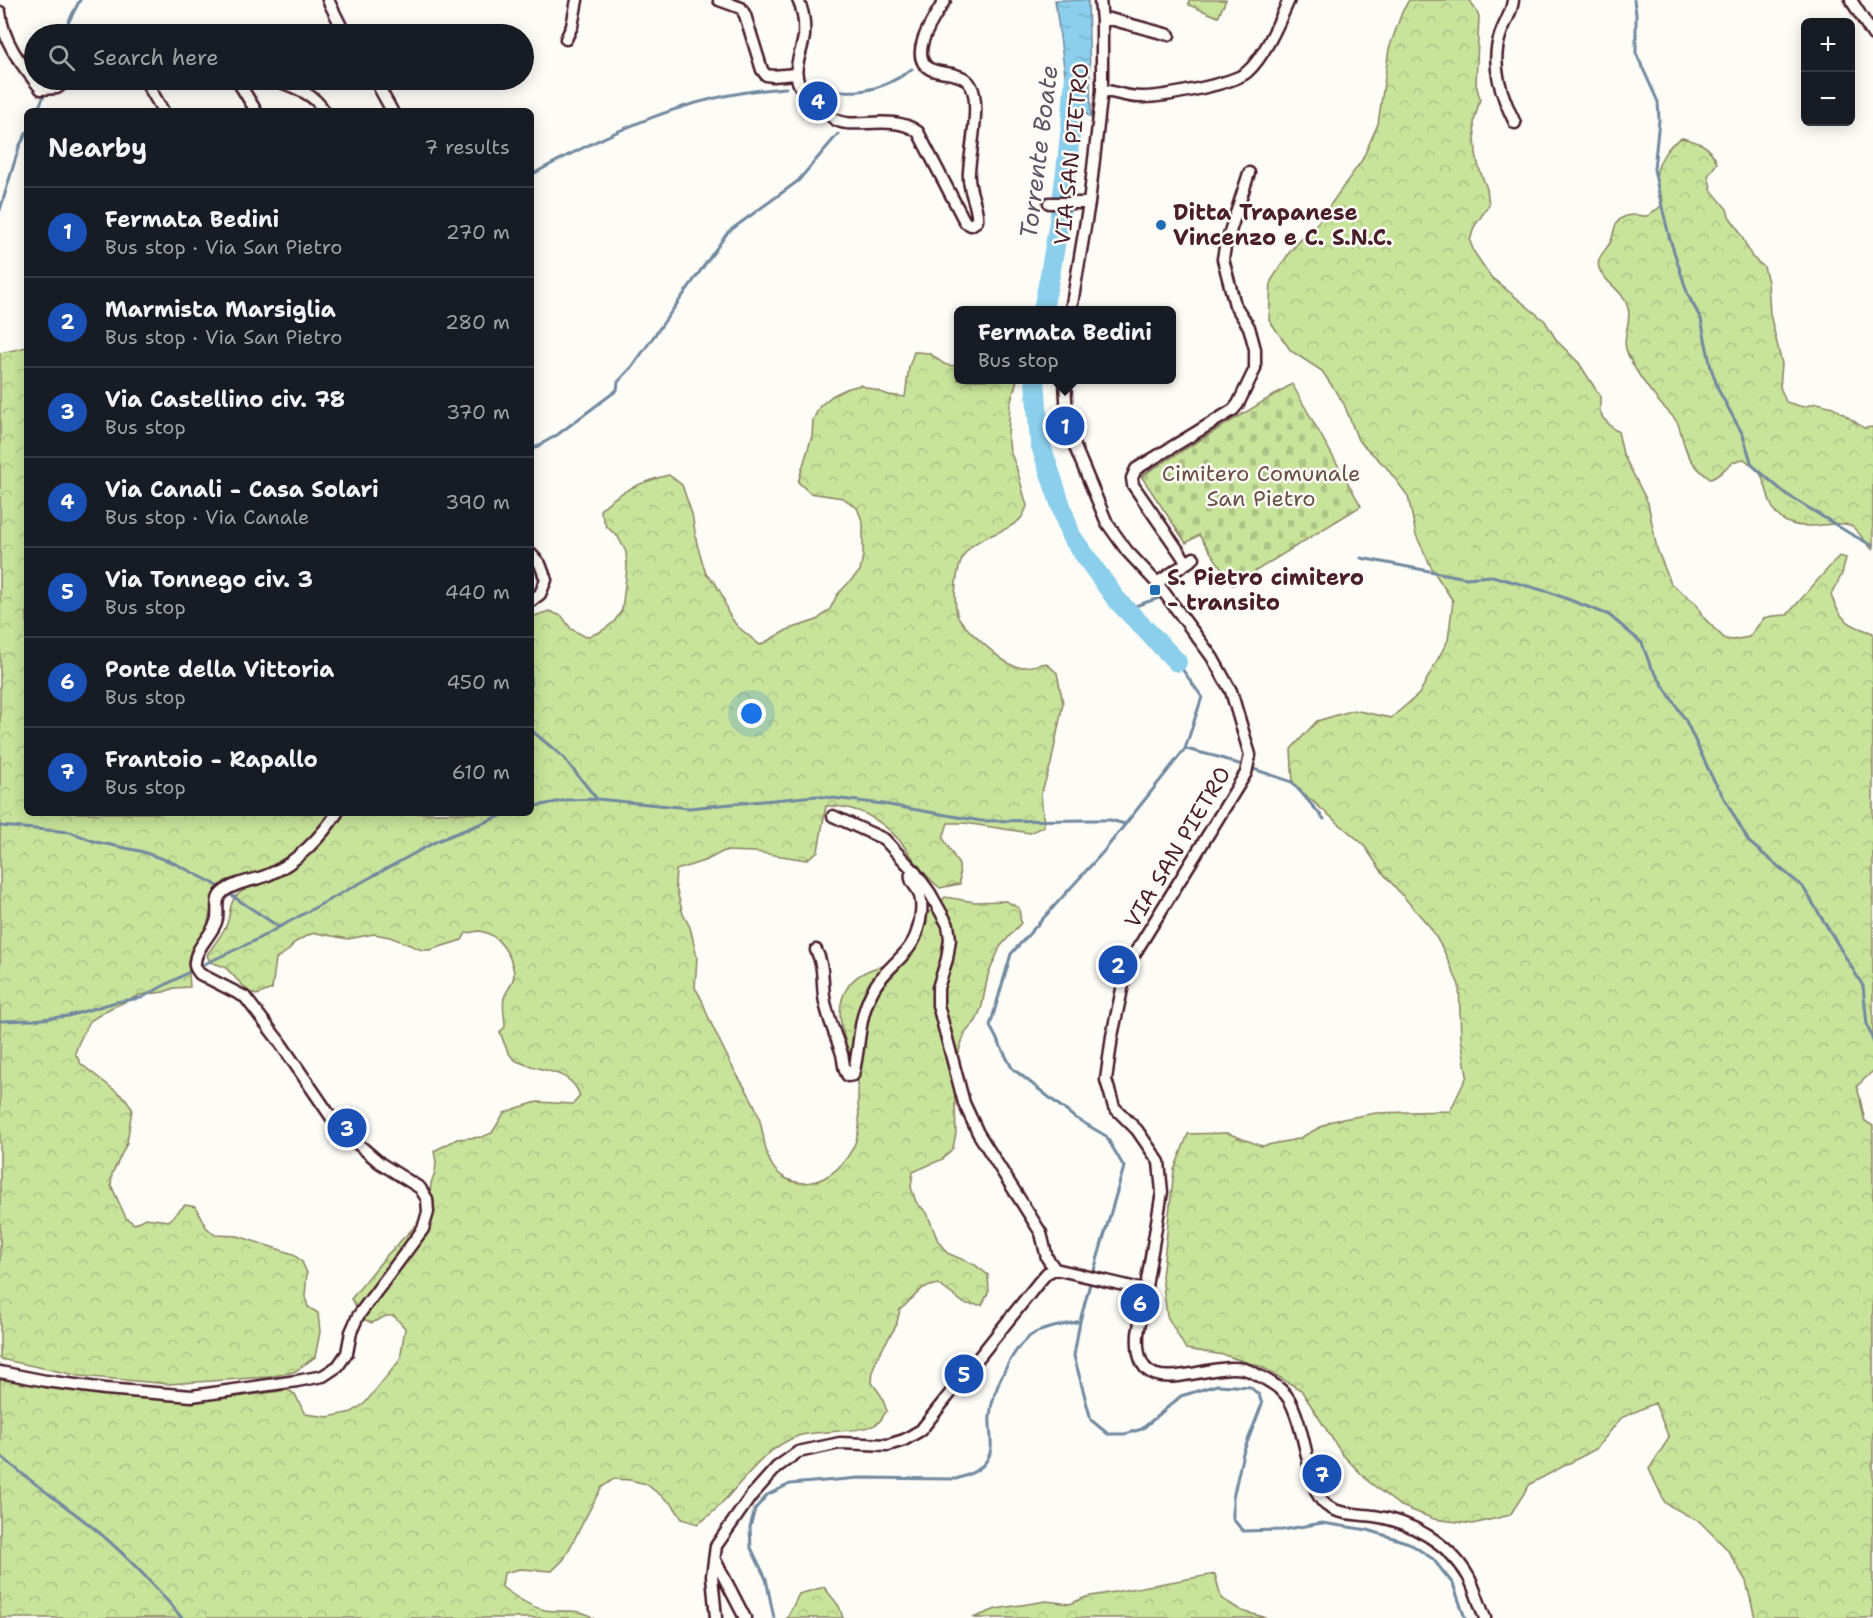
<!DOCTYPE html>
<html lang="en">
<head>
<meta charset="utf-8">
<style>
  body { margin:0; font-family:"Shantell Sans",sans-serif; background:#242831; color:#f1f3f6 }
  .controls { position:absolute; right:18px; top:18px; display:grid; overflow:hidden; border-radius:9px; box-shadow:0 3px 15px #0003 }
  .controls button { width:54px; height:54px; display:grid; place-items:center; padding:0; border:0; border-bottom:2px solid #363941; background:#171b24; color:#f1f3f6; font:30px sans-serif }
  .you { position:absolute; left:752px; top:714px; width:21px; height:21px; margin:-15px; border:4px solid #fff; border-radius:50%; background:#1a73e8; box-shadow:0 0 0 9px #1a73e833 }
  .badge { display:grid; place-items:center; width:39px; height:39px; border-radius:50%; background:#1f6fb2; color:#fff; font-size:20px; font-weight:700 }
  .pin { position:absolute; translate:-50% -50%; border:3px solid #fff; box-shadow:0 2px 6px #0006 }
  .popup { position:absolute; left:954px; top:306px; width:222px; height:78px; box-sizing:border-box; display:grid; place-content:center; border-radius:9px; background:#171b24; filter:drop-shadow(0 2px 4px #0005); font-size:20px; white-space:nowrap; color:#9ea1a6 }
  .popup b { font-size:22px; color:#f1f3f6 }
  .popup::after { content:''; position:absolute; left:50%; top:100%; margin-left:-12px; border:12px solid transparent; border-top-color:#171b24 }
  .list { margin:0; padding:0; list-style:none }
  h2 { display:flex; justify-content:space-between; align-items:center; height:78px; margin:0; padding:0 24px; font-size:26px }
  h2 small { font-size:20px; font-weight:400; color:#9ea1a6 }
  .list li { display:grid; grid-template-columns:39px 1fr auto; gap:18px; align-items:center; box-sizing:border-box; height:90px; padding:0 24px; border-top:2px solid #363941 }
  .list b { display:block; font-size:22px; white-space:nowrap }
  .list p { margin:0; font-size:20px; white-space:nowrap; color:#9ea1a6 }
  .list em { font-size:20px; font-style:normal; color:#9ea1a6 }
  .icon { flex:none; width:33px; height:33px; fill:none; stroke:currentColor; stroke-width:2; stroke-linecap:round; stroke-linejoin:round }
  .map { position:relative; flex:none; width:1873px; height:1618px; overflow:hidden }
  .search { position:absolute; background:#171b24; box-shadow:0 3px 15px #0003; left:24px; top:24px; width:510px; height:66px; display:flex; align-items:center; gap:15px; box-sizing:border-box; padding:0 21px; border-radius:33px; color:#9ea1a6; font-size:22px }
  .panel { position:absolute; background:#171b24; box-shadow:0 3px 15px #0003; left:24px; top:108px; width:510px; height:708px; border-radius:9px }
  .map>svg:first-child { display:block }
  .grass { fill:url(#grass-tufts); stroke:#898162; stroke-width:1.5 }
  .forest { fill:url(#forest-crowns); stroke:#898162; stroke-width:1.5 }
  .cemetery { fill:url(#cemetery-stones); stroke:#898162; stroke-width:1.5 }
  .water { fill:url(#water-ripples); stroke:#71899f; stroke-width:1.5 }
  .lines { fill:none; stroke-linecap:round; stroke-linejoin:round }
  .stream { stroke:#71899f; stroke-width:3 }
  .river { stroke:#8bcfec; stroke-width:20 }
  .minor-casing { stroke:#4a1f2b; stroke-width:15 }
  .minor { stroke:#fdfcf7; stroke-width:10 }
  .poi-dot { fill:#1f6fb2; stroke:#fdfcf7; stroke-width:2 }
  .labels { text-anchor:middle; stroke-width:5; stroke-linejoin:round; paint-order:stroke }
  .street-label { font-size:22px; fill:#4a1f2b; stroke:#fdfcf7 }
  .poi-label { font-size:22px; font-weight:bold; fill:#4a1f2b; stroke:#fdfcf7; text-anchor:start }
  .park-label { font-size:22px; fill:#6a5047; stroke:#fdfcf7 }
  .water-label { font-size:24px; font-style:italic; fill:#5e5465; stroke:#fdfcf7 }
</style>
</head>
<body>
<div class="map">
<svg width="1873" height="1618" viewBox="0 0 1873 1618">
  <defs>
    <pattern id="grass-tufts" width="24" height="20" patternUnits="userSpaceOnUse" patternTransform="scale(1.5)"><rect width="24" height="20" fill="#c8e39a"/><path d="M3 7l-1-3M5 7V3M7 7l1-3M15 17l-1-3M17 17v-4M19 17l1-3" fill="none" stroke="#adc285"/></pattern>
    <pattern id="forest-crowns" width="20" height="18" patternUnits="userSpaceOnUse" patternTransform="scale(1.5)"><rect width="20" height="18" fill="#c8e39a"/><path d="M2 6a3 3 0 1 1 6 0M12 15a3 3 0 1 1 6 0" fill="none" stroke="#adc285"/></pattern>
    <pattern id="cemetery-stones" width="16" height="16" patternUnits="userSpaceOnUse" patternTransform="scale(1.5)"><rect width="16" height="16" fill="#c8e39a"/><path d="M2 7V4a2 2 0 0 1 4 0v3zM10 15v-3a2 2 0 0 1 4 0v3z" fill="#adc285"/></pattern>
    <pattern id="water-ripples" width="26" height="14" patternUnits="userSpaceOnUse" patternTransform="scale(1.5)"><rect width="26" height="14" fill="#8bcfec"/><path d="M2 4q2-2 4 0t4 0M15 11q2-2 4 0t4 0" fill="none" stroke="#79b1cb"/></pattern>
  </defs>
  <rect width="100%" height="100%" fill="#fdfcf7"/>
  <filter id="ink" filterUnits="userSpaceOnUse"><feTurbulence type="fractalNoise" baseFrequency=".0167" numOctaves="2"/><feDisplacementMap in="SourceGraphic" scale="12" xChannelSelector="R" yChannelSelector="G"/><feConvolveMatrix kernelMatrix="1 2 1 2 8 2 1 2 1" color-interpolation-filters="sRGB"/></filter>
  <g filter="url(#ink)">
    <path class="grass" d="M 1189,0 L 1226,0 L 1218,17 L 1189,5 Z"/>
    <path class="forest" d="M 1409,0 L 1470,0 L 1479,16 L 1476,84 L 1480,99 L 1474,122 L 1476,153 L 1479,168 L 1487,189 L 1489,205 L 1474,227 L 1470,241 L 1474,252 L 1491,277 L 1545,321 L 1557,341 L 1579,363 L 1600,396 L 1600,411 L 1603,418 L 1615,430 L 1618,431 L 1623,454 L 1648,503 L 1657,549 L 1671,584 L 1696,603 L 1703,617 L 1725,639 L 1733,640 L 1749,637 L 1764,618 L 1772,616 L 1787,615 L 1839,556 L 1846,558 L 1842,574 L 1831,595 C 1840,620 1848,625 1873,633 L 1873,1071 L 1857,1086 L 1865,1121 L 1873,1126 L 1873,1618 L 1755,1618 L 1746,1581 L 1727,1549 L 1700,1522 L 1665,1503 L 1649,1469 L 1669,1438 L 1655,1403 L 1621,1418 L 1596,1449 L 1530,1484 L 1510,1515 L 1473,1524 L 1434,1519 L 1399,1505 L 1369,1482 L 1342,1454 L 1301,1390 L 1262,1367 L 1224,1355 L 1186,1349 L 1167,1316 L 1162,1277 L 1174,1170 L 1188,1134 L 1227,1133 L 1262,1146 L 1298,1139 L 1332,1121 L 1376,1113 L 1450,1111 L 1467,1076 L 1461,1038 L 1459,985 L 1443,949 L 1430,927 L 1382,872 L 1363,844 L 1293,785 L 1291,749 L 1317,721 L 1354,710 L 1391,718 L 1419,694 L 1448,640 L 1453,601 L 1432,569 L 1416,535 L 1408,496 L 1386,467 L 1358,440 L 1344,404 L 1322,371 L 1291,351 L 1269,320 L 1271,281 L 1291,250 L 1319,221 L 1362,160 L 1378,124 L 1389,49 L 1402,12 Z
      M 1682,138 C 1699,142 1710,145 1717,163 L 1708,176 L 1712,191 L 1727,209 L 1729,216 L 1738,229 L 1752,257 L 1764,267 L 1768,282 L 1770,314 L 1782,364 L 1780,387 L 1786,402 L 1803,407 L 1817,403 L 1833,407 L 1864,428 L 1873,427 L 1873,550 C 1865,543 1860,532 1851,526 C 1837,518 1806,534 1783,520 C 1768,510 1769,490 1761,475 C 1757,468 1750,464 1744,459 C 1725,461 1725,475 1710,479 C 1698,470 1689,460 1685,447 C 1682,439 1681,431 1678,424 C 1674,416 1666,410 1660,403 C 1649,390 1631,366 1626,349 C 1622,335 1632,322 1628,308 C 1623,289 1603,282 1599,268 C 1596,258 1605,251 1610,243 C 1615,234 1612,222 1624,217 C 1631,213 1640,216 1647,216 L 1660,207 L 1663,200 C 1661,194 1657,188 1656,182 C 1655,166 1667,144 1682,138 Z
      M 27,347 L 27,813 L 332,813 L 327,823 L 305,844 L 281,862 L 265,870 L 225,881 L 215,890 L 207,927 L 188,961 L 190,987 L 174,988 L 164,992 L 140,995 L 109,1009 L 90,1021 L 79,1042 L 75,1053 L 81,1064 L 126,1099 L 132,1109 L 127,1143 L 112,1174 L 111,1185 L 126,1218 L 135,1224 L 145,1218 L 169,1221 L 185,1205 L 196,1207 L 206,1227 L 215,1235 L 238,1236 L 293,1254 L 302,1262 L 307,1273 L 305,1296 L 308,1307 L 318,1313 L 320,1332 L 315,1357 L 294,1372 L 268,1377 L 169,1384 L 80,1376 L 0,1359 L 0,353 Z
      M 914,352 C 918,352 926,352 930,354 C 941,360 943,368 958,365 L 958,380 L 1017,380 L 1010,405 L 1008,435 L 1010,451 L 1016,466 L 1027,506 C 1025,511 1023,518 1018,521 C 1003,535 976,535 964,555 C 956,570 953,597 957,614 C 960,625 1002,662 1014,666 C 1024,669 1037,665 1046,663 L 1057,673 L 1063,703 L 1051,764 L 1041,794 L 1044,826 L 1030,833 L 965,823 L 948,823 L 943,838 L 959,865 L 960,884 L 940,888 C 923,875 913,857 900,841 C 880,818 856,805 826,806 L 818,851 L 806,860 L 756,852 L 724,851 L 707,860 L 676,870 L 675,884 L 683,914 L 690,927 L 697,957 L 695,988 C 703,999 703,1004 708,1016 C 714,1030 721,1044 728,1058 C 736,1077 752,1094 758,1114 C 766,1136 762,1165 785,1178 C 797,1185 812,1184 824,1178 C 842,1169 857,1148 859,1127 C 860,1119 858,1109 858,1100 C 858,1092 859,1084 857,1077 C 850,1048 828,1014 849,985 C 861,968 887,965 906,960 C 913,947 916,931 924,918 C 928,911 939,905 945,897 L 975,902 L 1006,901 L 1019,908 L 1021,923 L 1000,947 L 988,975 L 982,1006 L 976,1021 L 966,1032 L 960,1047 L 954,1077 L 956,1133 L 953,1148 L 943,1159 L 913,1172 L 911,1187 L 916,1202 L 927,1213 L 938,1241 L 947,1253 L 975,1265 L 988,1275 L 989,1291 L 982,1305 L 965,1304 L 938,1284 L 923,1288 L 900,1310 L 896,1326 L 879,1354 L 873,1369 L 872,1383 L 881,1395 L 887,1411 C 884,1414 882,1419 879,1422 C 867,1434 817,1429 798,1436 C 754,1452 735,1499 698,1524 L 682,1519 L 673,1505 L 646,1484 L 630,1480 L 614,1479 L 601,1488 L 564,1559 L 552,1571 L 520,1569 L 504,1573 L 502,1587 C 514,1596 530,1607 545,1610 C 562,1613 579,1607 593,1618 L 0,1618 L 0,1378 C 67,1392 146,1402 215,1399 C 239,1398 263,1393 288,1390 L 295,1394 L 305,1414 L 328,1417 L 352,1412 L 365,1403 L 400,1360 L 405,1328 L 394,1316 L 386,1316 L 372,1323 L 365,1320 L 351,1299 L 387,1255 L 418,1223 L 430,1195 L 431,1183 L 435,1173 L 436,1162 L 434,1151 L 457,1139 L 482,1137 L 492,1133 L 504,1113 L 514,1109 L 537,1102 L 573,1104 L 580,1096 C 571,1068 539,1072 517,1061 C 507,1056 504,1042 500,1032 L 505,1027 C 505,1018 502,1007 504,998 C 507,989 515,982 514,972 C 511,955 499,934 480,931 C 476,931 470,933 466,933 L 462,940 L 430,950 L 422,950 L 390,937 L 374,934 L 348,939 L 316,933 L 308,935 L 294,943 L 289,950 L 276,959 L 272,989 L 257,995 L 249,992 L 225,967 L 210,962 L 207,955 C 213,946 220,937 225,928 C 231,918 228,906 235,897 C 246,885 264,885 278,878 C 302,866 329,835 345,813 L 531,813 L 531,617 L 549,611 L 562,616 L 571,629 L 586,637 L 600,632 L 614,622 L 622,610 L 627,568 L 626,552 L 618,537 L 606,526 L 600,510 C 619,491 643,481 669,475 L 682,485 L 692,514 L 697,544 L 706,574 L 716,584 L 723,597 L 728,613 L 737,626 L 760,645 L 787,630 L 817,620 L 830,609 L 837,595 L 860,571 L 863,555 L 863,523 L 857,508 L 843,498 L 810,493 L 798,482 L 812,436 L 813,420 L 820,406 L 832,396 L 846,389 L 860,385 L 889,395 L 905,397 L 909,367 Z
      M 1215,1574 L 1221,1598 L 1242,1611 L 1267,1618 L 973,1618 L 996,1609 L 1046,1601 L 1070,1604 L 1086,1597 Z
      M 824,1587 L 839,1606 L 843,1618 L 787,1618 L 799,1594 Z"/>
    <path class="cemetery" d="M 1292,384 L 1361,506 L 1233,585 L 1199,535 L 1186,543 L 1141,476 Z"/>
    <path class="water" d="M 1055,0 L 1088,0 L 1091,118 L 1068,97 Z"/>
    <g class="lines">
      <path class="stream" d="M 1634,0 L 1636,14 L 1636,53 L 1658,102 L 1659,120 L 1654,169 L 1659,194 L 1669,236 L 1688,295 L 1701,319 L 1711,368 L 1719,391 L 1743,435 L 1752,465 L 1786,494 L 1849,533 L 1873,546
        M 62,34 L 80,0
        M 809,88 C 852,93 875,96 912,69
        M 37,111 L 46,91
        M 531,175 C 611,131 693,93 786,88
        M 0,210 L 19,147 L 27,132
        M 531,450 L 557,435 L 617,390 L 618,382 L 632,367 L 728,232 L 798,181 L 838,134
        M 1361,558 L 1466,578 L 1492,576 L 1549,592 L 1609,615 L 1642,643 L 1650,665 L 1686,721 L 1712,777 L 1749,842 L 1803,887 L 1863,986 L 1867,1024 L 1873,1041
        M 1126,609 L 1159,598
        M 531,730 L 563,757 L 597,799
        M 1186,749 L 1218,757 L 1292,782 L 1324,819
        M 531,807 L 567,800 L 597,799 L 689,808 L 816,796 L 883,804 L 981,821 L 1094,820 L 1110,820 L 1125,824
        M 0,826 L 70,832 L 96,842 L 140,851 L 174,863 L 213,883 L 279,927
        M 198,967 L 252,942 L 437,841 L 508,813
        M 0,1021 L 34,1020 L 68,1016 L 116,1002 L 141,998 L 193,970
        M 1093,1274 L 1124,1167 L 1106,1136 L 1074,1117 L 1012,1068 L 990,1026 L 1011,954 L 1104,851 L 1185,749 L 1202,697 L 1177,662
        M 1091,1280 L 1080,1321 L 1074,1356 L 1091,1420 L 1108,1434 L 1125,1434 L 1142,1429 L 1181,1396 L 1217,1385 L 1250,1387 L 1259,1395 L 1262,1404 L 1243,1453 L 1233,1498 L 1233,1519 L 1243,1531 L 1282,1530 L 1322,1523 L 1368,1530 L 1409,1543 L 1433,1559 L 1453,1584 L 1465,1618
        M 0,1455 C 32,1484 69,1507 102,1535 C 131,1560 157,1588 182,1618
        M 774,1618 L 766,1579 L 751,1548 L 750,1527 L 755,1509 L 767,1495 L 790,1484 L 859,1478 L 956,1479 C 972,1474 989,1467 991,1448 C 992,1437 989,1426 990,1416 C 992,1392 1013,1344 1035,1333 C 1048,1327 1066,1325 1080,1321"/>
      <path class="river" d="M 1043,310 C 1059,233 1070,155 1075,76
        M 1035,380 L 1040,443 L 1071,536 L 1116,599 L 1177,662"/>
      <g class="minor-casing">
        <path id="minor" d="M 328,0 L 345,34
          M 719,0 L 741,8 L 745,15 L 762,70 L 766,75 L 773,76 L 795,74
          M 798,0 C 804,12 805,23 804,36 C 802,53 791,70 800,86 C 807,97 823,109 833,118 C 849,132 892,112 918,132 L 965,222 L 971,225 L 977,221 C 979,205 967,192 969,172 C 970,152 981,102 971,86 C 967,78 960,76 952,74 C 946,73 936,72 930,69 C 906,55 936,15 945,0
          M 1513,0 C 1512,13 1504,23 1500,36 C 1490,65 1502,97 1515,123
          M 1851,0 L 1873,35
          M 0,12 C 3,43 22,65 41,89 L 57,88 L 68,80
          M 1102,21 L 1110,19 L 1169,35
          M 566,39 L 572,26 L 577,0
          M 145,80 L 163,111
          M 237,80 L 256,111
          M 274,80 C 292,86 315,94 324,111
          M 375,80 L 392,111
          M 1102,90 C 1115,92 1130,98 1143,97 C 1162,97 1234,84 1247,72 C 1265,56 1279,22 1289,0
          M 1049,203 L 1089,203
          M 1071,310 L 1089,203 L 1102,90 L 1102,21 L 1100,0
          M 1065,380 L 1067,419 L 1070,435 L 1107,523 L 1127,551 L 1157,583 L 1212,657 L 1231,691 L 1250,755 L 1246,773 L 1127,966 L 1112,1036 L 1106,1080 L 1114,1107 L 1137,1130 L 1159,1162 L 1162,1192 L 1138,1334 C 1133,1414 1215,1353 1252,1372 C 1263,1378 1278,1385 1286,1395 C 1298,1409 1306,1453 1311,1473 C 1313,1483 1317,1498 1326,1505 C 1338,1515 1360,1514 1374,1516 C 1410,1521 1449,1543 1468,1576 C 1475,1588 1479,1604 1485,1618
          M 531,554 L 540,564 L 546,580 L 540,594 L 531,601
          M 1187,563 L 1133,485 L 1132,478 L 1136,469 L 1233,410 L 1238,404 L 1255,369 L 1255,349 L 1249,327 L 1235,305 L 1223,259 L 1225,247 L 1249,173
          M 1157,583 L 1194,558
          M 833,816 L 884,839 L 914,871 L 930,893 L 948,925 L 950,939 L 947,959 L 938,988 L 938,1005 L 964,1103 L 978,1133 L 1041,1233 L 1047,1258 L 1055,1269
          M 816,950 C 824,965 822,979 824,996 C 826,1015 836,1035 842,1054 C 844,1062 843,1070 848,1076 L 853,1075 C 861,1044 857,1020 873,990 C 884,968 910,956 917,932 C 921,920 924,902 918,891 C 916,886 912,884 911,879 C 910,874 911,874 914,871
          M 0,1372 L 46,1381 L 105,1389 L 192,1396 L 297,1381 L 323,1376 L 338,1366 L 347,1353 L 351,1332 L 358,1316 L 423,1229 L 428,1212 L 427,1199 L 420,1188 L 380,1163 L 338,1127 L 279,1041 L 245,997 L 200,974 C 197,970 194,967 195,962 C 196,947 211,936 216,922 C 220,911 213,900 223,892 C 236,881 256,881 270,874 C 297,862 321,837 337,813
          M 715,1560 L 745,1618
          M 716,1618 L 712,1576 L 716,1546 L 751,1496 L 777,1467 L 798,1452 L 840,1443 L 888,1445 L 904,1440 L 921,1430 L 1039,1282 L 1047,1273 L 1055,1269 L 1145,1290"/>
      </g>
      <use href="#minor" class="minor"/>
    </g>
  </g>
  <g class="poi-dot">
    <circle cx="1161" cy="225" r="6"/>
    <rect x="1149" y="584" width="12" height="12" rx="3"/>
  </g>
  <g class="labels">
    <g class="street-label">
      <text transform="translate(1071 154) rotate(-84)" y="8">VIA SAN PIETRO</text>
      <text transform="translate(1177 847) rotate(-59)" y="8">VIA SAN PIETRO</text>
    </g>
    <g class="poi-label">
      <text x="1173" y="220">Ditta Trapanese<tspan x="1173" dy="25">Vincenzo e C. S.N.C.</tspan></text>
      <text x="1167" y="585">S. Pietro cimitero<tspan x="1167" dy="25">- transito</tspan></text>
    </g>
    <g class="park-label">
      <text x="1261" y="481">Cimitero Comunale<tspan x="1261" dy="25">San Pietro</tspan></text>
    </g>
    <g class="water-label">
      <text transform="translate(1039 152) rotate(-83)" y="8">Torrente Boate</text>
    </g>
  </g>
</svg>
<div class="controls">
<button>+</button>
<button>−</button>
</div>
<div class="you"></div>
<div class="pin badge" style="left:1065px;top:426px;background:#1a4fb4">1</div>
<div class="popup"><b>Fermata Bedini</b>Bus stop</div>
<div class="pin badge" style="left:1118px;top:965px;background:#1a4fb4">2</div>
<div class="pin badge" style="left:347px;top:1128px;background:#1a4fb4">3</div>
<div class="pin badge" style="left:818px;top:101px;background:#1a4fb4">4</div>
<div class="pin badge" style="left:964px;top:1374px;background:#1a4fb4">5</div>
<div class="pin badge" style="left:1140px;top:1303px;background:#1a4fb4">6</div>
<div class="pin badge" style="left:1322px;top:1474px;background:#1a4fb4">7</div>
<div class="search"><svg class="icon" aria-label="search" viewBox="0 0 24 24"><circle cx="10" cy="10" r="6"/><path d="M15 15l6 6"/></svg>Search here</div>
<section class="panel">
<h2>Nearby<small>7 results</small></h2>
<ul class="list">
<li><span class="badge" style="background:#1a4fb4">1</span><div><b>Fermata Bedini</b><p>Bus stop · Via San Pietro</p></div><em>270 m</em></li>
<li><span class="badge" style="background:#1a4fb4">2</span><div><b>Marmista Marsiglia</b><p>Bus stop · Via San Pietro</p></div><em>280 m</em></li>
<li><span class="badge" style="background:#1a4fb4">3</span><div><b>Via Castellino civ. 78</b><p>Bus stop</p></div><em>370 m</em></li>
<li><span class="badge" style="background:#1a4fb4">4</span><div><b>Via Canali - Casa Solari</b><p>Bus stop · Via Canale</p></div><em>390 m</em></li>
<li><span class="badge" style="background:#1a4fb4">5</span><div><b>Via Tonnego civ. 3</b><p>Bus stop</p></div><em>440 m</em></li>
<li><span class="badge" style="background:#1a4fb4">6</span><div><b>Ponte della Vittoria</b><p>Bus stop</p></div><em>450 m</em></li>
<li><span class="badge" style="background:#1a4fb4">7</span><div><b>Frantoio - Rapallo</b><p>Bus stop</p></div><em>610 m</em></li>
</ul>
</section>
</div>
</body>
</html>
